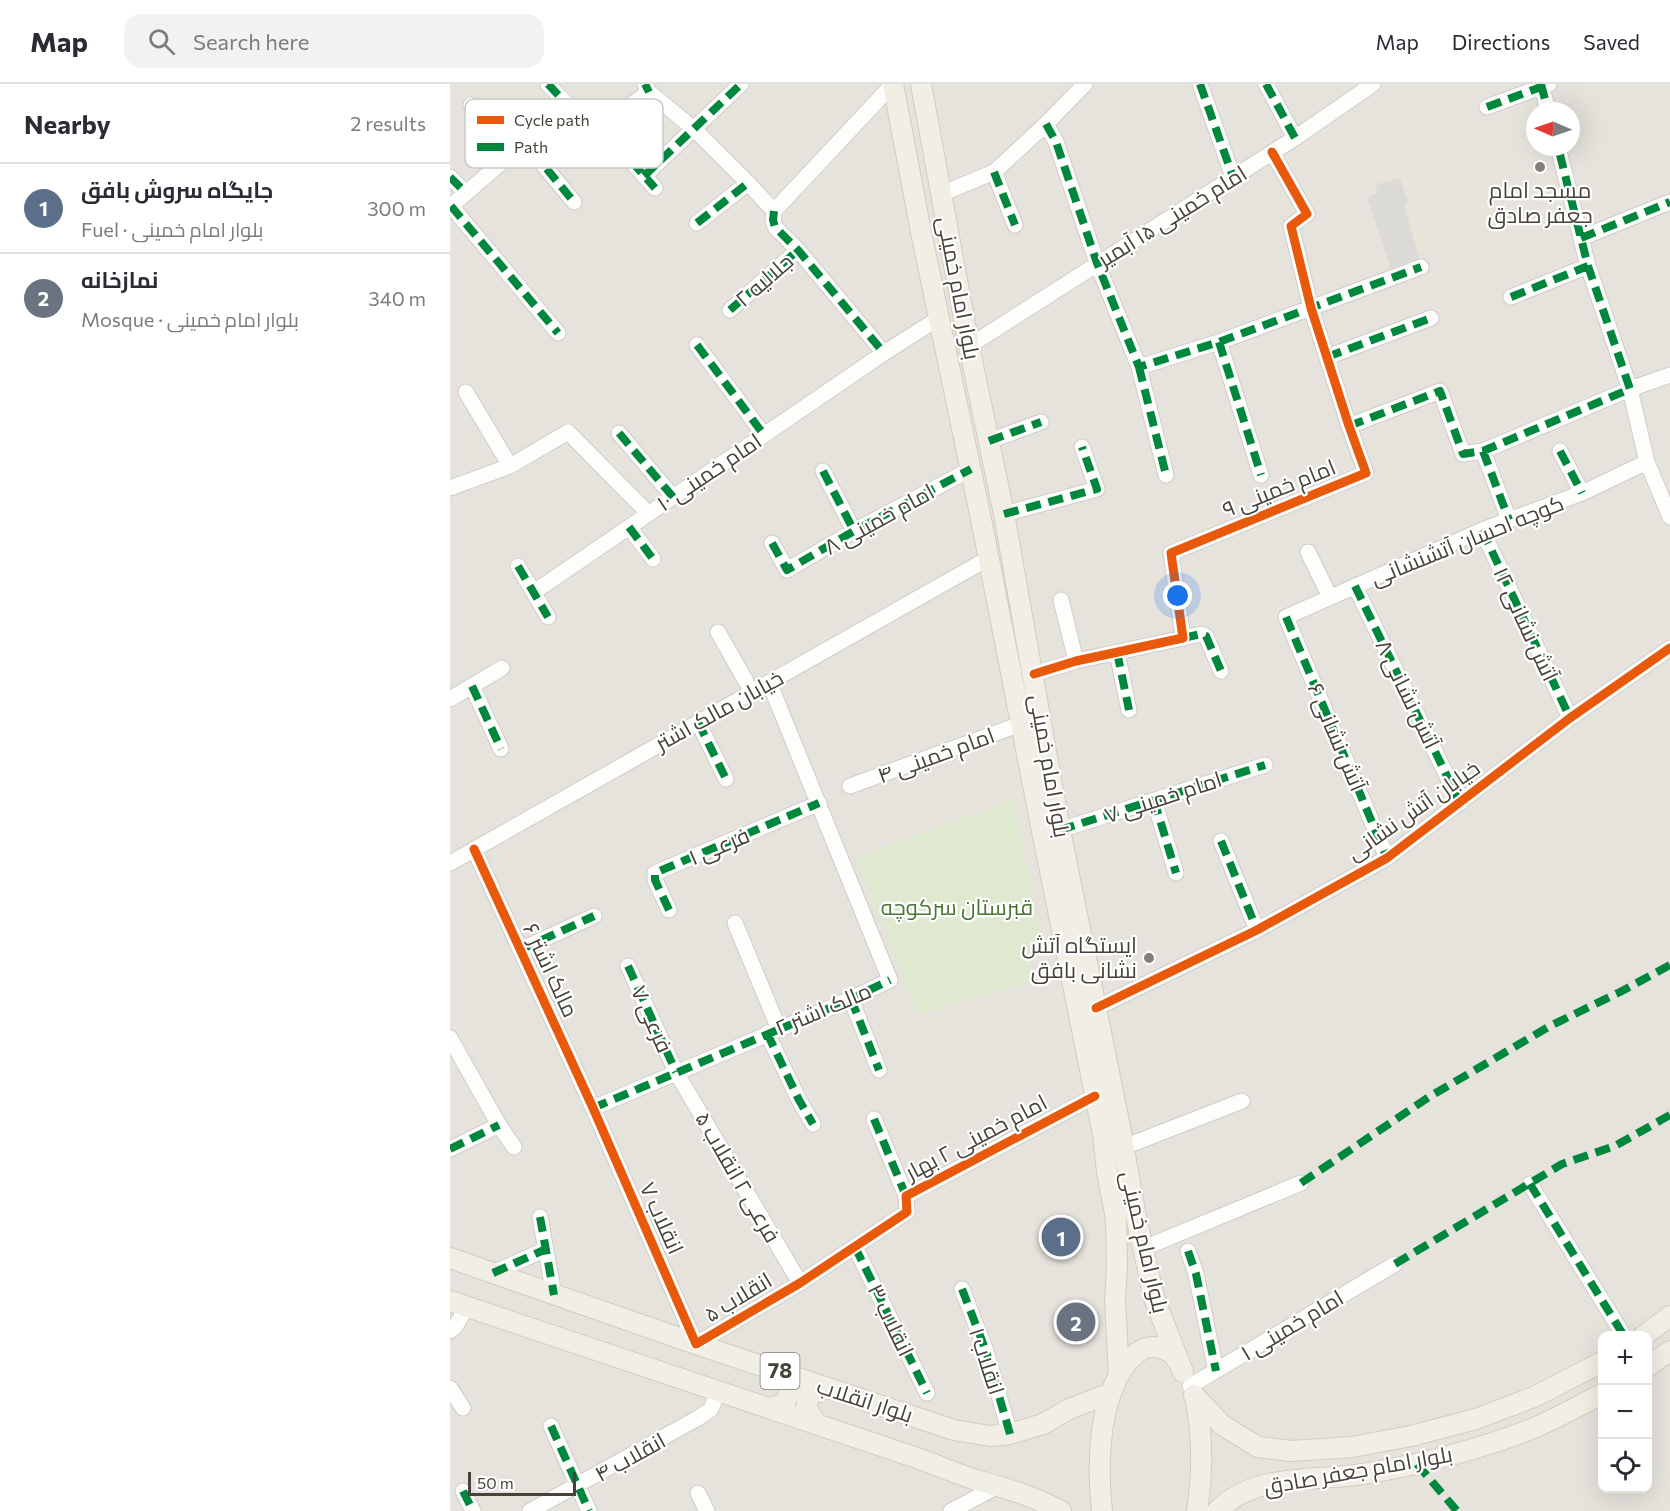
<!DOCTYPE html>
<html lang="en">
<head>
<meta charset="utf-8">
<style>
  body { margin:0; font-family:Commissioner,Cairo,sans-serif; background:#f2f2f3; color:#2b2b33 }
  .controls { position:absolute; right:18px; bottom:18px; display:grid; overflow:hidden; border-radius:12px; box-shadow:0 6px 24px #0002 }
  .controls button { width:54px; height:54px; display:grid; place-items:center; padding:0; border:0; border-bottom:2px solid #e1e1e2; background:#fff; color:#2b2b33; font:30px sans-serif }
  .compass { position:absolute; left:1076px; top:18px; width:54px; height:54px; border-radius:50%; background:#fff; box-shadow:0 6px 24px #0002; rotate:272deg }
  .scale { position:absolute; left:18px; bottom:15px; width:108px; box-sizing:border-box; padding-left:6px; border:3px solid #48433a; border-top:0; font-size:16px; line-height:21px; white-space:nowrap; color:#48433a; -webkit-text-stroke:4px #fff; paint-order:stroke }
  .you { position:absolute; left:728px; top:512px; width:21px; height:21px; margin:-15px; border:4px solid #fff; border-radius:50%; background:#1a73e8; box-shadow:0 0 0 9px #1a73e833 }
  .badge { display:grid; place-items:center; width:39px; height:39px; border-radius:50%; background:#0f766e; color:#fff; font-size:20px; font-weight:700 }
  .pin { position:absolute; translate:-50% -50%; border:3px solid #fff; box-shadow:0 2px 6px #0006 }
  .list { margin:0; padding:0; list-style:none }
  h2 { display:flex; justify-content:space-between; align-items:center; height:78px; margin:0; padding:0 24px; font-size:26px }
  h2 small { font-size:20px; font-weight:400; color:#7c7c81 }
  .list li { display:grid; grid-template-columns:39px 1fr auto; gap:18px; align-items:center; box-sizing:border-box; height:90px; padding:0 24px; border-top:2px solid #e1e1e2 }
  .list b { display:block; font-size:22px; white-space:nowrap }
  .list p { margin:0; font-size:20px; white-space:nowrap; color:#7c7c81 }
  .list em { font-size:20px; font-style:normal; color:#7c7c81 }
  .icon { flex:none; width:33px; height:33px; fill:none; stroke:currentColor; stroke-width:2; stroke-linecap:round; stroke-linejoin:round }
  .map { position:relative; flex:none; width:1220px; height:1427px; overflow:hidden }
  header { display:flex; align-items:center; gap:36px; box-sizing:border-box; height:84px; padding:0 30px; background:#fff; border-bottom:2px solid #e1e1e2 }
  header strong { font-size:28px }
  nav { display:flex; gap:33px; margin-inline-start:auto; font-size:21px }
  .search { width:420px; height:54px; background:#f2f2f3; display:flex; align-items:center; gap:15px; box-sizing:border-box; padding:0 21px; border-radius:18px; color:#7c7c81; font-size:22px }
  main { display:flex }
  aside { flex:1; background:#fff }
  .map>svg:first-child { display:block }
  .residential { fill:#e5e3dc; fill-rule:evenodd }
  .education { fill:#e7e4da }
  .green { fill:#dfe9d0 }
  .building { fill:#dcdad6 }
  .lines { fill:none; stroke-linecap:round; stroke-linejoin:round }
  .minor-casing { stroke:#cfcdc9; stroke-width:17 }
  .major-casing { stroke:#d2cdbd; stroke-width:22 }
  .minor { stroke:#fdfdfc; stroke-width:15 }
  .major { stroke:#f1eee6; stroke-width:20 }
  .quiet { stroke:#00873e; stroke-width:8; stroke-dasharray:15 8; stroke-linecap:butt }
  .cycleway-casing { stroke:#fff; stroke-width:13 }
  .cycleway { stroke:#e8590c; stroke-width:9 }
  .poi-dot { fill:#848079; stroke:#fff; stroke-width:2 }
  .labels { text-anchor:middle; stroke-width:4.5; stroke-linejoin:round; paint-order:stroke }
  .shield { fill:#fff; stroke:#7f7b75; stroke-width:1.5 }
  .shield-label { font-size:21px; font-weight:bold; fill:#48433a }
  .poi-label { font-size:22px; fill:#48433a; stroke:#fff }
  .street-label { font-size:22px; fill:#48433a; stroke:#fff }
  .park-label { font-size:22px; fill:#4a7433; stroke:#fff }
  .key { fill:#fff; stroke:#c8c7c4; stroke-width:1.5 }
  .key-label { font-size:16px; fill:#48433a }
</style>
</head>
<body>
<header>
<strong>Map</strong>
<div class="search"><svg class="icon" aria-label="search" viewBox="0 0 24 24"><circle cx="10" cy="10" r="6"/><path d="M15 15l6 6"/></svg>Search here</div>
<nav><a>Map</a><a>Directions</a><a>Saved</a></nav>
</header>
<main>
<aside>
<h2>Nearby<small>2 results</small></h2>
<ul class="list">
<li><span class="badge" style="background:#5c6f8a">1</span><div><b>جایگاه سروش بافق</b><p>Fuel · بلوار امام خمینی</p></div><em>300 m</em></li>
<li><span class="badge" style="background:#6b7280">2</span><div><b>نمازخانه</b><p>Mosque · بلوار امام خمینی</p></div><em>340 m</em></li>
</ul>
</aside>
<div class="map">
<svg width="1220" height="1427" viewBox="0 0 1220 1427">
  <rect width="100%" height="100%" fill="#f2f1ed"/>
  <path class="residential" d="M 0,0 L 1220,0 L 1220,1427 L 0,1427 ZM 1085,27 L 1121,27 L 1121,63 L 1085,63 ZM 1152,1252 L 1198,1252 L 1198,1404 L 1152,1404 Z"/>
  <path class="education" d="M 1014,48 L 1054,135 L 943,182 L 922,186 L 919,176 L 941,169 L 915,97 Z"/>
  <path class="green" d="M 564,716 L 594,866 L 577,873 L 583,896 L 468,931 L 406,773 Z"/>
  <path class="building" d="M 950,94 L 958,118 L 954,120 L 969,174 L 941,184 L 917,113 L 928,109 L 925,101 Z"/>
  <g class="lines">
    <g class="minor-casing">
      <path id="minor" d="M 98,0 L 143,48
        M 195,0 L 199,8 L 244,45 L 298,99 L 324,127 L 323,136 L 325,143 L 348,166 L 434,269
        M 750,0 L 783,93
        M 816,0 L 845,54
        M 1091,0 L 1098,27
        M 21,21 L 59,72
        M 1037,23 L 1099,0
        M 596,40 L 606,58 L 647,179 L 689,283 L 769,258 L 971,183
        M 151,43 L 205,104
        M 1108,63 L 1138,182 L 1180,305 L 1197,378 L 1220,433
        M 82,67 L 124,118
        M 544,88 L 565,141
        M 194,92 L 291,0
        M 0,93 L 16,109
        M 491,110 L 544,88 L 596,40 L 635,0
        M 1,122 L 108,249
        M 0,123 L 59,72 L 133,55 L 199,8
        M 324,127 L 443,0
        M 247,139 L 298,99
        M 1131,154 L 1220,118
        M 1061,213 L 1138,182
        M 280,226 L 348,166
        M 769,258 L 811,391
        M 247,261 L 314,351
        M 519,262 L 845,54 L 923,0
        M 877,273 L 981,234
        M 689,283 L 716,391
        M 16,308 L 60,382
        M 899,342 L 990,307 L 1013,370 L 1033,367 L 1180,305 L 1220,291
        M 169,349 L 223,413
        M 539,357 L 591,338
        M 1033,367 L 1059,436
        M 1110,367 L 1132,409
        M 373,387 L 404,447
        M 0,404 L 60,382 L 118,348 L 199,430
        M 554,430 L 647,405 L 632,363
        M 179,443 L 203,475
        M 1032,446 L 1120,634
        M 322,459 L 337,486 L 404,447 L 521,385
        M 858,468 L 880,513
        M 68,482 L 98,533
        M 905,502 L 1010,719
        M 84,508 L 434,269 L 489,234
        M 611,516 L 626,577
        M 268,548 L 302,608
        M 733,554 L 751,550 L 756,552 L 771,587
        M 667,568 L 679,626
        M 584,590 L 626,577 L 733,554 L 721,469 L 916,389 L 899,342 L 861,224 L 841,142 L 857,130 L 822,68
        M 22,602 L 51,665
        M 0,615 L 52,584
        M 248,638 L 276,695
        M 400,702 L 571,640
        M 704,716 L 726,789
        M 610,746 L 815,681
        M 771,757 L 807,846
        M 24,765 L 143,1024 L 246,1260 L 350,1199 L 457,1128 L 456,1112 L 645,1012
        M 937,774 L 836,533 L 1032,446 L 1132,409 L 1197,378
        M 0,779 L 539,474
        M 219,826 L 205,796 L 205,789 L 369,719
        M 285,839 L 329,945
        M 70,866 L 144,832
        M 178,882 L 226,988 L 350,1199
        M 401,915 L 429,986
        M 646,924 L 807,846 L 937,774 L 1120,634 L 1220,564
        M 317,949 L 349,1016 L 363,1040
        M 0,954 L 49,1041 L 64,1063
        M 143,1024 L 401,915 L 440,896 L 319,598
        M 424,1035 L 456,1112
        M 674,1063 L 792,1017
        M 0,1065 L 49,1041
        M 1080,1100 L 1174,1252
        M 90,1133 L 104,1211
        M 405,1163 L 477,1309
        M 694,1164 L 851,1099
        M 738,1167 L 746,1190 L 766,1287
        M 43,1189 L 96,1165
        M 512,1205 L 536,1267 L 560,1350
        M 0,1247 L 5,1243 L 17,1223
        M 740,1302 L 945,1180
        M 0,1304 L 13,1324
        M 101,1342 L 139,1427
        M 13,1407 L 23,1427
        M 248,1409 L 257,1427
        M 80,1427 L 248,1334 L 261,1325 L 268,1307
        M 501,1427 L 548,1402"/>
    </g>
    <g class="major-casing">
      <path id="major" d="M 443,0 L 472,153 L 531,435 L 592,747 L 653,1050 L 657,1088 L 666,1135 L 667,1182 L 665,1216 L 669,1291
        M 471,0 L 519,262 L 554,430 L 610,746 L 670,1043 L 685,1128 L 704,1214 L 733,1288
        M 0,1174 L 246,1260 L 504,1346 L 540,1352 L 560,1350 L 593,1340 L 619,1325 L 661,1309
        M 0,1217 L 464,1373 C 484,1380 505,1389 526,1396 C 558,1405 581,1411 611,1427
        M 1193,1252 L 1220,1232
        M 1198,1282 L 1220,1267
        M 744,1311 L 772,1341 L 808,1363 L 842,1367 L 902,1363 L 961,1352 L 1026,1335 L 1084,1313 L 1152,1278
        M 745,1313 C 753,1351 753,1388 747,1427
        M 320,1324 L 335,1320 L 340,1306 L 331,1288
        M 368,1341 L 356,1324 L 359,1311 L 377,1304
        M 652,1427 C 647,1382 648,1318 676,1280 C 683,1272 691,1263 702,1263 C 713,1263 723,1268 728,1278
        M 767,1427 C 804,1390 858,1397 906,1391 C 926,1388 948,1384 969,1379 C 1012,1369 1055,1357 1095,1339 C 1115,1330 1134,1319 1152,1310"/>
    </g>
    <use href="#minor" class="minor"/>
    <use href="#major" class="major"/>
    <path class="quiet" d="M 98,0 L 143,48
      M 195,0 L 199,8
      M 750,0 L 783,93
      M 816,0 L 845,54
      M 1091,0 L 1098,27
      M 21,21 L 59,72
      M 1037,23 L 1099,0
      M 596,40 L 606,58 L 647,179 L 689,283 L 769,258 L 971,183
      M 151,43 L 205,104
      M 82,67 L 124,118
      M 544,88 L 565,141
      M 194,92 L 291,0
      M 0,93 L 16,109
      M 1,122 L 108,249
      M 324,127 L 323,136 L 325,143 L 348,166 L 434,269
      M 247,139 L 298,99
      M 1131,154 L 1220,118
      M 1061,213 L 1138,182
      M 280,226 L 348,166
      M 769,258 L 811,391
      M 247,261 L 314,351
      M 877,273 L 981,234
      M 689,283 L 716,391
      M 899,342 L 990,307 L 1013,370 L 1033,367 L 1180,305 L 1138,182 L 1108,63
      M 169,349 L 223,413
      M 539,357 L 591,338
      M 1033,367 L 1059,436
      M 1110,367 L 1132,409
      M 373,387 L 404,447
      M 554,430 L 647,405 L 632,363
      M 179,443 L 203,475
      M 1032,446 L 1120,634
      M 322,459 L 337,486 L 404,447 L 521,385
      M 68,482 L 98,533
      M 905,502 L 1010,719
      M 836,533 L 937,774
      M 733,554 L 751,550 L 756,552 L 771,587
      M 667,568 L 679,626
      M 22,602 L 51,665
      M 248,638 L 276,695
      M 704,716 L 726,789
      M 610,746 L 815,681
      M 771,757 L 807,846
      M 219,826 L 205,796 L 205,789 L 369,719
      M 70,866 L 144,832
      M 178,882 L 226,988
      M 401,915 L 429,986
      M 317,949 L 349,1016 L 363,1040
      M 143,1024 L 401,915 L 440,896
      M 424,1035 L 456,1112
      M 0,1065 L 49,1041
      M 851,1099 L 979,1013 L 1100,942 L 1170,908 L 1220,881
      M 1080,1100 L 1174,1252
      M 90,1133 L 104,1211
      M 405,1163 L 477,1309
      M 738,1167 L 746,1190 L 766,1287
      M 945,1180 L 1112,1080 L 1165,1062 L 1220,1031
      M 43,1189 L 96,1165
      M 512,1205 L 536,1267 L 560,1350
      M 101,1342 L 139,1427
      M 967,1380 L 1007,1427
      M 13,1407 L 23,1427"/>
    <g class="cycleway-casing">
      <path id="cycleway" d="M 584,590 L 626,577 L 733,554 L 721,469 L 916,389 L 899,342 L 861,224 L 841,142 L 857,130 L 822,68
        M 24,765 L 143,1024 L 246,1260 L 350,1199 L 457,1128 L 456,1112 L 645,1012
        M 646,924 L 807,846 L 937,774 L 1120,634 L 1220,564"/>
    </g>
    <use href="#cycleway" class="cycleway"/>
  </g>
  <g class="poi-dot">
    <circle cx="1090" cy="83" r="6"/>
    <circle cx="699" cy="874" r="6"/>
  </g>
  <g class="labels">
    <rect class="shield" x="310.5" y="1269" width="39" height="36" rx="4.5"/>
    <g class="shield-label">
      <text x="330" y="1294">78</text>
    </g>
    <g class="poi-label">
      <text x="1090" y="114">مسجد امام<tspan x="1090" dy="25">جعفر صادق</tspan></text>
      <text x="687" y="869" text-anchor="end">ایستگاه آتش<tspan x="687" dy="25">نشانی بافق</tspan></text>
    </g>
    <g class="street-label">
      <text transform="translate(722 132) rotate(-32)" y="8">امام خمینی ۱۵ آبمیر</text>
      <text transform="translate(314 196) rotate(-41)" y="8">جلالیه ۲</text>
      <text transform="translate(509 204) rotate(79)" y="8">بلوار امام خمینی</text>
      <text transform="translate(259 388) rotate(-34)" y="8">امام خمینی ۱۰</text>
      <text transform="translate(829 404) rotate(-22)" y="8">امام خمینی ۹</text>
      <text transform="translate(429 435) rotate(-29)" y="8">امام خمینی ۸</text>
      <text transform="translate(1017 456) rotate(-22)" y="8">کوچه احسان آتشنشانی</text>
      <text transform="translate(1076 540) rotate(65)" y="8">آتش نشانی ۱۲</text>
      <text transform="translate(958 610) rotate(64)" y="8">آتش نشانی ۸</text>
      <text transform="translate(269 626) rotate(-29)" y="8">خیابان مالک اشتر</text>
      <text transform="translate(887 653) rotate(67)" y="8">آتش نشانی ۶</text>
      <text transform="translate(486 671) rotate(-20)" y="8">امام خمینی ۴</text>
      <text transform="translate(600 682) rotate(80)" y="8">بلوار امام خمینی</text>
      <text transform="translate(713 713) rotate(-18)" y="8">امام خمینی ۷</text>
      <text transform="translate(963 726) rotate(-35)" y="8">خیابان آتش نشانی</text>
      <text transform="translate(269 762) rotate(-23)" y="8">فرعی ۱</text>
      <text transform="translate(101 886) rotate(65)" y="8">مالک اشتر ۶</text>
      <text transform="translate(373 925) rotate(-23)" y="8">مالک اشتر ۲</text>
      <text transform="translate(202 935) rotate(66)" y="8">فرعی ۷</text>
      <text transform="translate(526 1053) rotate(-28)" y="8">امام خمینی ۲ بهار</text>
      <text transform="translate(288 1093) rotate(60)" y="8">فرعی ۲ انقلاب ۵</text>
      <text transform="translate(212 1134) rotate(66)" y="8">انقلاب ۷</text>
      <text transform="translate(695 1158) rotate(77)" y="8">بلوار امام خمینی</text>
      <text transform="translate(288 1213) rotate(-31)" y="8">انقلاب ۵</text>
      <text transform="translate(441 1236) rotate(64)" y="8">انقلاب ۳</text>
      <text transform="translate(842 1241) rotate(-31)" y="8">امام خمینی ۱</text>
      <text transform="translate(537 1277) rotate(72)" y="8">انقلاب ۱</text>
      <text transform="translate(415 1316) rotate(18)" y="8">بلوار انقلاب</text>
      <text transform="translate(180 1373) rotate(-29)" y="8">انقلاب ۴</text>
      <text transform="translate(908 1386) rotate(-10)" y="8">بلوار امام جعفر صادق</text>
    </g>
    <g class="park-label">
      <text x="507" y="831">قبرستان سرکوچه</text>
    </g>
  </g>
  <rect x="15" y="15" width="198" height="69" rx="9" class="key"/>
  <rect x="27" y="32" width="27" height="8" fill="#e8590c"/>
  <rect x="27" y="59" width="27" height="8" fill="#00873e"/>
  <g class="key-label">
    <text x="64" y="42">Cycle path</text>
    <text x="64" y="69">Path</text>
  </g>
</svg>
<div class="controls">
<button>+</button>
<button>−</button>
<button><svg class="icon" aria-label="locate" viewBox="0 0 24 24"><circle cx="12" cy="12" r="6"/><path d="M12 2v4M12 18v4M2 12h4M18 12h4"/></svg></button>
</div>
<svg class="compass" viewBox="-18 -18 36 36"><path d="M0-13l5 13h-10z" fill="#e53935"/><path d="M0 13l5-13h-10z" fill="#7c7c81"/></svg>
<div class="scale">50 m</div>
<div class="you"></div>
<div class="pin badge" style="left:611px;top:1153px;background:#5c6f8a">1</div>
<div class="pin badge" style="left:626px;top:1238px;background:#6b7280">2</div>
</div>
</main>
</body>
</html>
